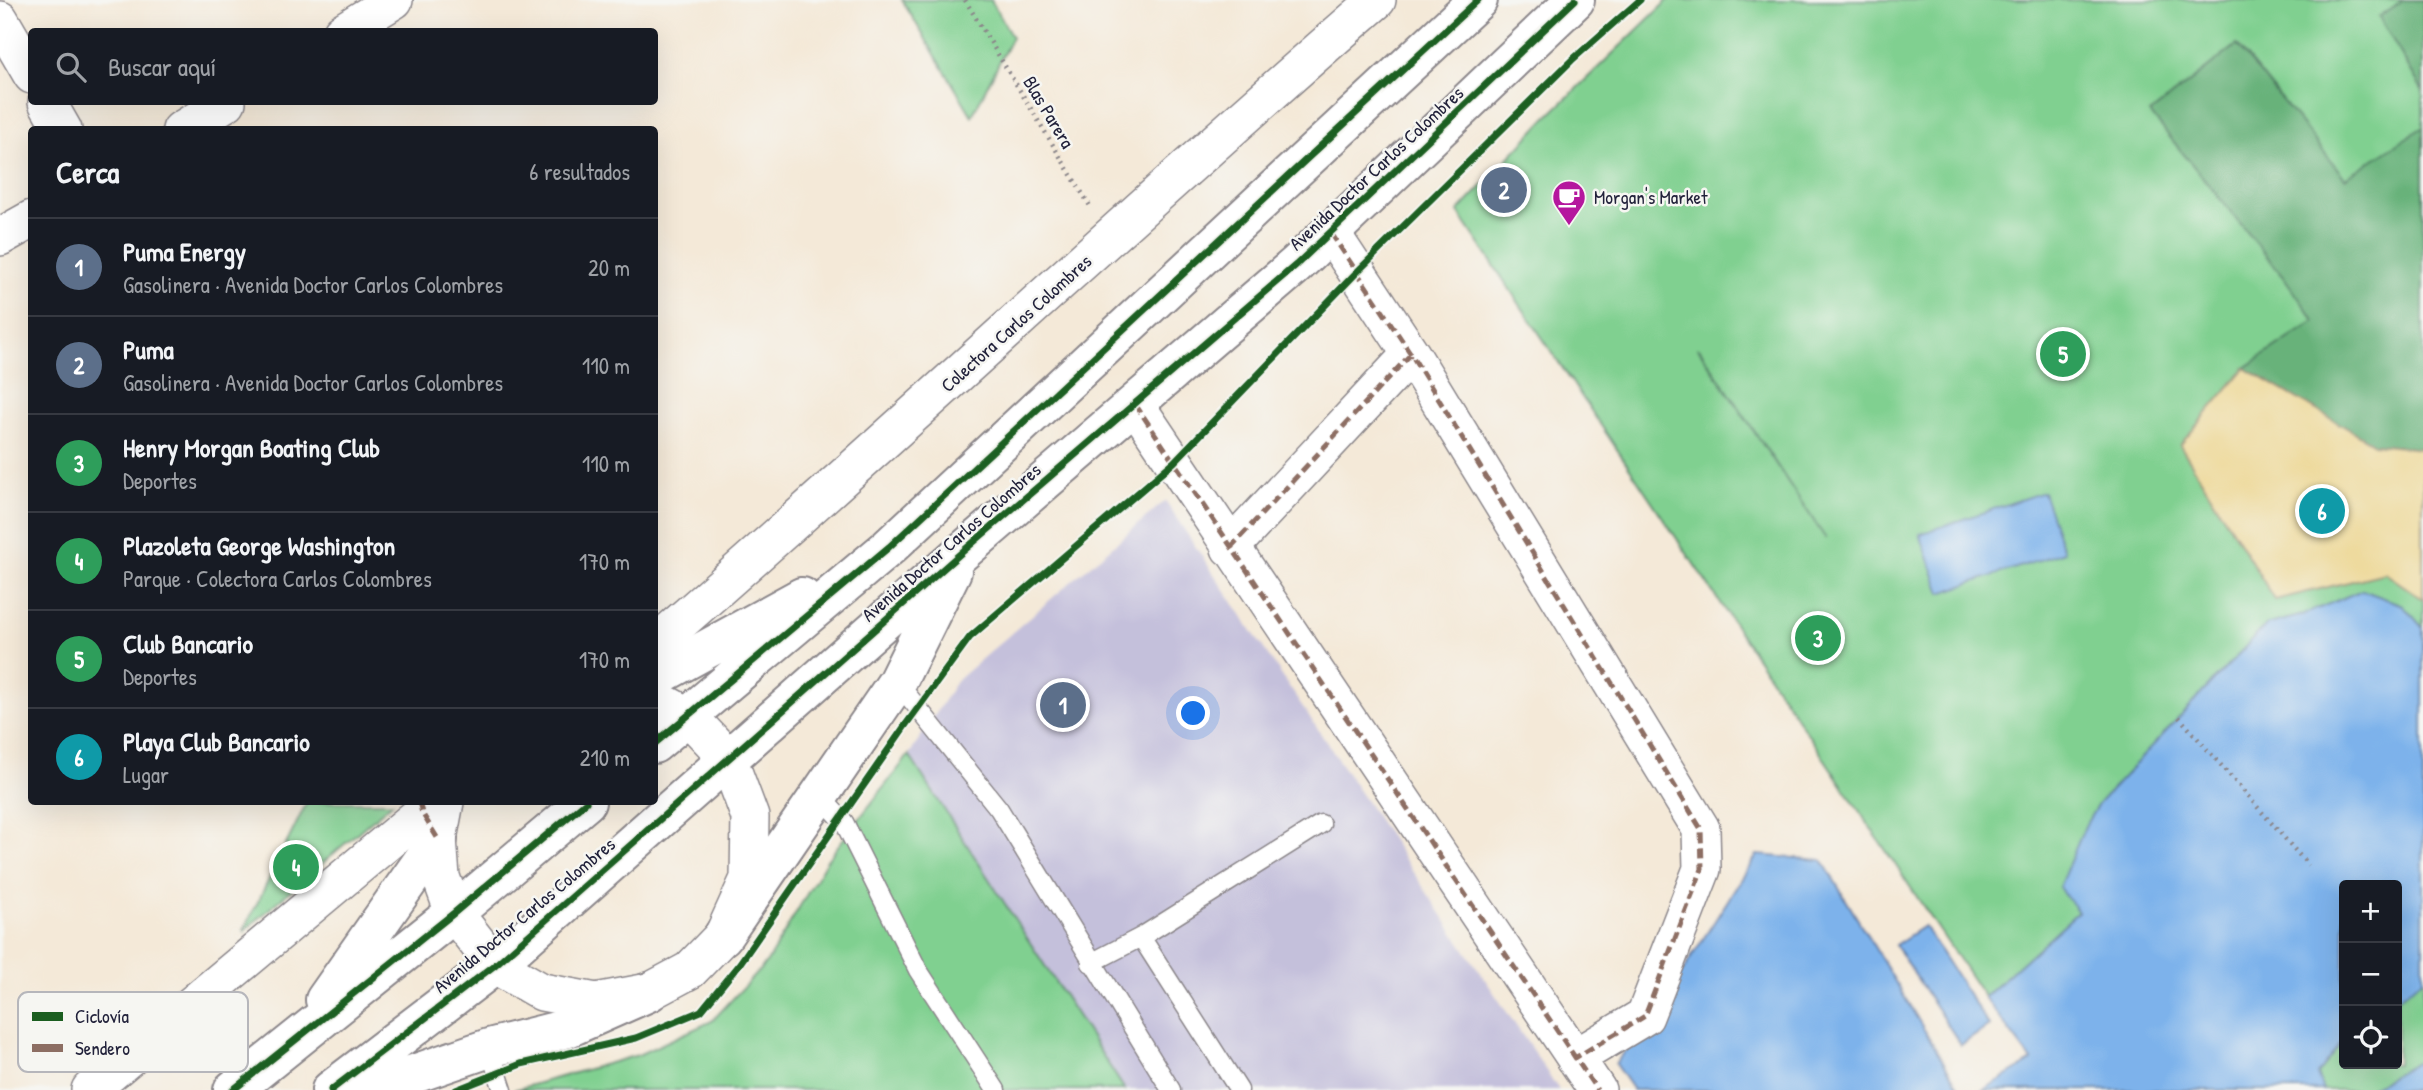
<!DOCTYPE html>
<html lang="es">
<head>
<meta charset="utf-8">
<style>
  body { margin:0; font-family:"Patrick Hand",sans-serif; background:#242831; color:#f1f3f6 }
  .controls { position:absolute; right:21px; bottom:21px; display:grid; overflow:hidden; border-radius:7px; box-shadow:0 7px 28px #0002 }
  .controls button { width:63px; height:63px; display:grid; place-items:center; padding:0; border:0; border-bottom:2px solid #363941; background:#171b24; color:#f1f3f6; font:35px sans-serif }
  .you { position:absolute; left:1194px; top:714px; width:24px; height:24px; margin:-18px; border:5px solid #fff; border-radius:50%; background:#1a73e8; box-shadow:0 0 0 10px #1a73e833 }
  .badge { display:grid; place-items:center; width:46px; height:46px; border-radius:50%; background:#b45309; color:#fff; font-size:23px; font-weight:700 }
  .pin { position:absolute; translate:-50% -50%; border:4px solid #fff; box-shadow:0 2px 7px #0006 }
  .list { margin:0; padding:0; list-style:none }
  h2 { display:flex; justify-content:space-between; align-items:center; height:91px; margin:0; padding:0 28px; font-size:30px }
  h2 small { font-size:23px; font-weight:400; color:#9ea1a6 }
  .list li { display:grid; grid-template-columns:46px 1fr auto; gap:21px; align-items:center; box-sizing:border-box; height:98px; padding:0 28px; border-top:2px solid #363941 }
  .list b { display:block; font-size:26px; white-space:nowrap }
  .list p { margin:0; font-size:23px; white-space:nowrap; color:#9ea1a6 }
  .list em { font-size:23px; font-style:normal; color:#9ea1a6 }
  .icon { flex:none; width:38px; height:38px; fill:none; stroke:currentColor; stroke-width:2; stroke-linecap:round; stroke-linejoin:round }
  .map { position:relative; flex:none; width:2423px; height:1090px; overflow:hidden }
  .search { position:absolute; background:#171b24; box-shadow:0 7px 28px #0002; left:28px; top:28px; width:630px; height:77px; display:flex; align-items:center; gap:18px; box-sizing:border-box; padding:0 24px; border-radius:7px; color:#9ea1a6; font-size:26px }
  .panel { position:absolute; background:#171b24; box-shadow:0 7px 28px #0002; left:28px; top:126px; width:630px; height:679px; border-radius:7px }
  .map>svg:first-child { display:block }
  .industrial { fill:#c4c0db }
  .green { fill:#80d090; stroke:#517966; stroke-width:2; fill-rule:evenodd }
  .forest { fill:#68b27a; stroke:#456a5a; stroke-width:2 }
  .sand { fill:#eeda9e; stroke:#887e6c; stroke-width:2 }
  .water { fill:#7db2eb; stroke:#506a93; stroke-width:2 }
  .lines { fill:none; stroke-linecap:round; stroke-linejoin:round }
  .lane-casing { stroke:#8b868a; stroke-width:21 }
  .street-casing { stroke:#8b868a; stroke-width:40 }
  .secondary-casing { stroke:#8b868a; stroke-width:42 }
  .path { stroke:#8b868a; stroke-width:4.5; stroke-dasharray:2 5; stroke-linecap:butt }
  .lane { stroke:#fff; stroke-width:18 }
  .street { stroke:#fff; stroke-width:37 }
  .secondary { stroke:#fff; stroke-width:38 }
  .quiet { stroke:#8d6e63; stroke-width:5; stroke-dasharray:10 5; stroke-linecap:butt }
  .cycleway-casing { stroke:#f6f6f2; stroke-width:11 }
  .cycleway { stroke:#1b5e20; stroke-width:7 }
  .labels { text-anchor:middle; stroke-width:5; stroke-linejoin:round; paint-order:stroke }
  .street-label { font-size:19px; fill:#22223b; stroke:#f6f6f2 }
  .poi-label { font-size:19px; fill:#22223b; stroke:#f6f6f2; text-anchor:start }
  .key { fill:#f6f6f2; stroke:#b6b6bb; stroke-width:2 }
  .key-label { font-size:19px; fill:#22223b }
</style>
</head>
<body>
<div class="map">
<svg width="2423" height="1090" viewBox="0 0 2423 1090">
  <rect width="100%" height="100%" fill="#f6f6f2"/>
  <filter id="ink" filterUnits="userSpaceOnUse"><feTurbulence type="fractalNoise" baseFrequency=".0143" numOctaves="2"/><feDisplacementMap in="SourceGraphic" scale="14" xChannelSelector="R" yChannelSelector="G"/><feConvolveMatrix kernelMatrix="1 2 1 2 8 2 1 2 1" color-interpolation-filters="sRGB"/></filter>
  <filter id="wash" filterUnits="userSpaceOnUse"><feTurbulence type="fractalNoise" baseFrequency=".00686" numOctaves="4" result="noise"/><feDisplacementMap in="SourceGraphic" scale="28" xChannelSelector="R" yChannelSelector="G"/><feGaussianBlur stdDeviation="1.57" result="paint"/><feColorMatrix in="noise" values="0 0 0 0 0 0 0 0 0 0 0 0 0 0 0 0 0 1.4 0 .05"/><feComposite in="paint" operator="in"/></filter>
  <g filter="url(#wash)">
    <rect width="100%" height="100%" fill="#f4e9d8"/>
    <path class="industrial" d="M 1165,501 L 1559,1090 L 1125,1090 L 909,755 L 957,680 Z"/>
    <path class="green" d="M 902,0 L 991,0 L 1012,37 L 972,116 Z
      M 1668,0 L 2423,0 L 2423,628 L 2403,605 L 2362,590 L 2303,615 L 2266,625 L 2099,803 C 2070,848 2076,861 2078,912 L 1984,997 L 1458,212 L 1546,118 ZM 1698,348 L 1699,348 L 1826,539 Z
      M 909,755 L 1125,1090 L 514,1090 L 638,1055 L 712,1021 L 767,962 L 827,860 Z
      M 307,802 L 393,802 L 243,932 Z
      M 2423,979 L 2423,1058 L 2368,1090 L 2323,1090 L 2317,1075 L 2344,1039 L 2344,1064 L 2397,1064 L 2397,999 Z"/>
    <path class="forest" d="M 2404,0 L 2423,0 L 2423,91 L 2379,17 Z
      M 2237,45 L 2345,178 L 2423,127 L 2423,449 L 2374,444 L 2245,368 L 2315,321 L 2283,276 L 2150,113 Z"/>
    <path class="sand" d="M 2245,368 L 2374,444 L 2423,449 L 2423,599 L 2385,573 L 2275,600 L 2180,445 Z"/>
    <path class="water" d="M 2043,492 L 2064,552 L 1941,593 L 1920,534 Z
      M 2362,590 L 2403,605 L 2423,628 L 2423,979 L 2397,999 L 2397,885 L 2344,885 L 2344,1039 L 2317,1075 L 2323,1090 L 1983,1090 L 2032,1061 L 1984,997 L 2078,912 L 2059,887 L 2086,824 L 2099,803 L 2266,625 L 2303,615 Z
      M 1757,855 L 1822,860 L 1958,1086 L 1956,1090 L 1633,1090 L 1615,1064 L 1660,1006 Z
      M 1924,926 L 1989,1026 L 1961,1045 L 1895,945 Z
      M 2423,1058 L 2423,1090 L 2368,1090 Z"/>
  </g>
  <g filter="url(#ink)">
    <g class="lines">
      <g class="lane-casing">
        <path id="lane" d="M 897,682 L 999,809 L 1171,1090
          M 820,796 L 844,822 L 918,970 L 996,1090
          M 1141,937 L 1239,1090
          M 1091,963 L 1141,937 L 1321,824
          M 489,1048 L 503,1090"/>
      </g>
      <g class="street-casing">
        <path id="street" d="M 0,20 L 32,75
          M 342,32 L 394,0
          M 47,102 L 63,130
          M 181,130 L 227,102
          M 1331,233 L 1411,354 L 1701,829 L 1702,869 L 1645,1016 L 1575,1058
          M 0,237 L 32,219
          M 1135,404 L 1597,1090
          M 1230,548 L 1411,354
          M 654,645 C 898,433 1133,211 1377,0
          M 445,802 L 438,839 L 441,877 L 454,913 L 495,965 L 542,992 L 596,1002 L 649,992 L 690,970 L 723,936 L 749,879 L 750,817 L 728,758 L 688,716 L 654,698
          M 90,1090 L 435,802"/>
      </g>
      <g class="secondary-casing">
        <path id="secondary" d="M 654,678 L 802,597
          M 654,744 L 889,547 L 1478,0
          M 723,936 L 897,682 L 952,571
          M 325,1000 L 438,839
          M 233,1090 L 454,913 L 586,802
          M 331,1090 L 495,965 L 961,553 L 1296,265 L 1575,0
          M 368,1090 L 489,1048 L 568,1028 L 649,992"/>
      </g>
      <path class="path" d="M 965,0 L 1090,206
        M 2179,717 L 2308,865"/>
      <use href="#lane" class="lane"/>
      <use href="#street" class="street"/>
      <use href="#secondary" class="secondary"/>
      <path class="quiet" d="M 1331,233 L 1411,354 L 1701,829 L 1702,869 L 1645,1016 L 1575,1058
        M 1135,404 L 1597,1090
        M 1230,548 L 1411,354
        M 419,802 L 422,813 L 438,839"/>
      <g class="cycleway-casing">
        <path id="cycleway" d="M 654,744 L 889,547 L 1478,0
          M 233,1090 L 454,913 L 586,802
          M 331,1090 L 495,965 L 961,553 L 1296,265 L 1575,0
          M 456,1090 L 521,1064 L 636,1038 L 701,1011 L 740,963 L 907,723 L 970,637 L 1174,462 L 1357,272 L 1572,60 L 1640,0"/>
      </g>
      <use href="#cycleway" class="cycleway"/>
    </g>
  </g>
  <defs>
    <g id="cafe-pin" transform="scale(1.75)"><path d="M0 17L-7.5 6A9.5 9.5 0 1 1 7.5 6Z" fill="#b5179e" stroke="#f6f6f2"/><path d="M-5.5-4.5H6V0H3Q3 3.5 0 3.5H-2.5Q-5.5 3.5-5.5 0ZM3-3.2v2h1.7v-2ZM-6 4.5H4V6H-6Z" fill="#fff"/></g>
  </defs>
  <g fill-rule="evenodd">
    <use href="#cafe-pin" x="1569" y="197"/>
  </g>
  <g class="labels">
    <g class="street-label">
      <text transform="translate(1049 112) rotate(59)" y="7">Blas Parera</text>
      <text transform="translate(1376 168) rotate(-43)" y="7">Avenida Doctor Carlos Colombres</text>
      <text transform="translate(1016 323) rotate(-42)" y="7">Colectora Carlos Colombres</text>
      <text transform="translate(951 542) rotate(-41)" y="7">Avenida Doctor Carlos Colombres</text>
      <text transform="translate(524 915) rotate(-40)" y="7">Avenida Doctor Carlos Colombres</text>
    </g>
    <g class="poi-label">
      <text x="1594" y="204">Morgan's Market</text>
    </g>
  </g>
  <rect x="18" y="992" width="230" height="80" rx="10" class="key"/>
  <rect x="32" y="1012" width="31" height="9" fill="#1b5e20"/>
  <rect x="32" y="1044" width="31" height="8" fill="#8d6e63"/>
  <g class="key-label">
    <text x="75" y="1023">Ciclovía</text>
    <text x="75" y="1055">Sendero</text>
  </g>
</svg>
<div class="controls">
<button>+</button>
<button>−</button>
<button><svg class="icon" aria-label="locate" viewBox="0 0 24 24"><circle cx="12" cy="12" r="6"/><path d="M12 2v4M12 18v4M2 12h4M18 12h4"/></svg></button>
</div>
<div class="you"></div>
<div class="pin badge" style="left:1063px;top:705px;background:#5c6f8a">1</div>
<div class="pin badge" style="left:1504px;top:190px;background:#5c6f8a">2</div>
<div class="pin badge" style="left:1818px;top:638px;background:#2e9e5b">3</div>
<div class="pin badge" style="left:296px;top:867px;background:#2e9e5b">4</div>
<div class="pin badge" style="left:2063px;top:354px;background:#2e9e5b">5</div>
<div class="pin badge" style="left:2322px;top:511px;background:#0f9aa8">6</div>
<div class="search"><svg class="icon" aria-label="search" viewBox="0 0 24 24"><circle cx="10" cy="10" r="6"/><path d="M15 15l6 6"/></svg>Buscar aquí</div>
<section class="panel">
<h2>Cerca<small>6 resultados</small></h2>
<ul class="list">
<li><span class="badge" style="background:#5c6f8a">1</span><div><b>Puma Energy</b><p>Gasolinera · Avenida Doctor Carlos Colombres</p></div><em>20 m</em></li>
<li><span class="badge" style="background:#5c6f8a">2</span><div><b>Puma</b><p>Gasolinera · Avenida Doctor Carlos Colombres</p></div><em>110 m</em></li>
<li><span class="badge" style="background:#2e9e5b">3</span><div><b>Henry Morgan Boating Club</b><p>Deportes</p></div><em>110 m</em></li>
<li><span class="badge" style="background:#2e9e5b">4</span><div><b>Plazoleta George Washington</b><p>Parque · Colectora Carlos Colombres</p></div><em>170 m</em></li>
<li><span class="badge" style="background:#2e9e5b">5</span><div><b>Club Bancario</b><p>Deportes</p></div><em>170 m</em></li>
<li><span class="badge" style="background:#0f9aa8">6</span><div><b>Playa Club Bancario</b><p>Lugar</p></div><em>210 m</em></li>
</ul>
</section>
</div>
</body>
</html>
